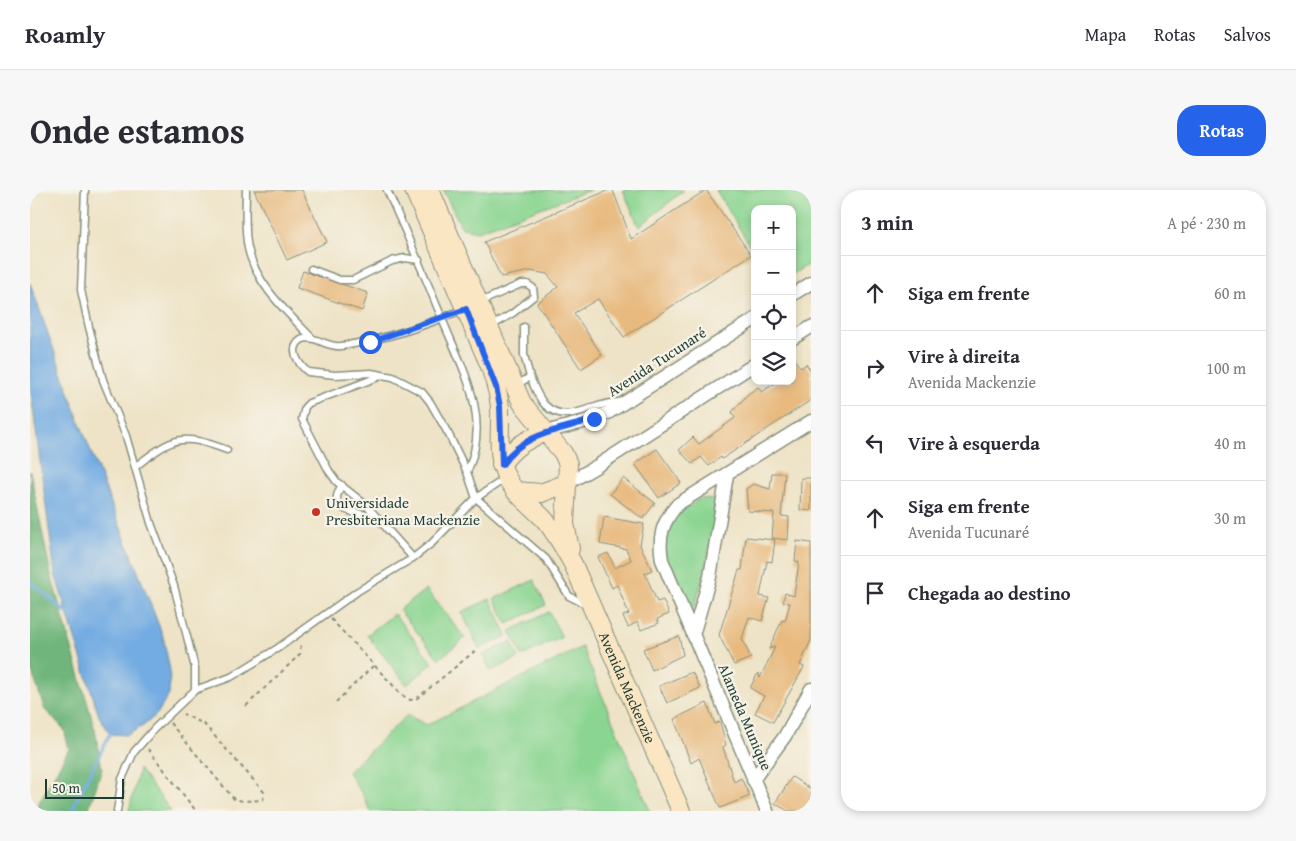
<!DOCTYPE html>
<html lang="pt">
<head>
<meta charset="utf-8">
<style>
  body { margin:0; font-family:"Gentium Book Plus",serif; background:#f7f7f7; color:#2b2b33 }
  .controls { position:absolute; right:15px; top:15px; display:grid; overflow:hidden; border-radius:10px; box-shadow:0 2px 8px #0003 }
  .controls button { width:45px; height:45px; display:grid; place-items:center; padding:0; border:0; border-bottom:1px solid #e1e1e2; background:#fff; color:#2b2b33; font:25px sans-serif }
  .scale { position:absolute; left:15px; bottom:12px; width:79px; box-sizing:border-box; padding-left:5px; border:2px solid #1f3d34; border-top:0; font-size:14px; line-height:18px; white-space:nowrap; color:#1f3d34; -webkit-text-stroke:4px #f7f3e8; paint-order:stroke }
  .stop { position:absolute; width:15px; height:15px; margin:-11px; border:4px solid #2563eb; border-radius:50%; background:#fff }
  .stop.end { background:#2563eb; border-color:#fff; box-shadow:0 1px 5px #0008 }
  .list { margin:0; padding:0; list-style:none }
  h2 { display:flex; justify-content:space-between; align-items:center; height:65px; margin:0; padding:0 20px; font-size:21px }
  h2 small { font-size:16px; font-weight:400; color:#7c7c81 }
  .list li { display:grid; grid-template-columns:32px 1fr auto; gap:15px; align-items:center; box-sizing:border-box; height:75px; padding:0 20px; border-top:1px solid #e1e1e2 }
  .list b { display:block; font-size:19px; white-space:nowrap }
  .list p { margin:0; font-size:16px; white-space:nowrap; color:#7c7c81 }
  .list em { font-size:16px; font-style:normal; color:#7c7c81 }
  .icon { flex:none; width:28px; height:28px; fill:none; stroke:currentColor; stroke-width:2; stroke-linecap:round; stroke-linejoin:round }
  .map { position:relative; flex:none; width:781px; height:621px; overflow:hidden; border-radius:20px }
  header { display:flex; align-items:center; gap:30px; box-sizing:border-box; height:70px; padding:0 25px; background:#fff; border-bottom:1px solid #e1e1e2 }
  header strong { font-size:24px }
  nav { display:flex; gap:28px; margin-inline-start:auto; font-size:18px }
  .intro { display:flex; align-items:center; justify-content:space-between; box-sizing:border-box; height:120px; padding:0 30px }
  h1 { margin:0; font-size:35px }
  .button { padding:12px 22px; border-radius:20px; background:#2563eb; color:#fff; font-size:18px; font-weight:700 }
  main { display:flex; gap:30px; padding:0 30px }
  aside { flex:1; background:#fff; border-radius:20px; box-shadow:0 2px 8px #0003 }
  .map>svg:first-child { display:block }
  .green { fill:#8ad591; stroke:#548962 }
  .forest { fill:#6fb67b; stroke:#477a58 }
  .water { fill:#73ace2; stroke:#49748b }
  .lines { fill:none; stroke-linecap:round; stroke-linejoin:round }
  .stream { stroke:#73ace2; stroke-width:3 }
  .building { fill:#e8ba7f }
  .service-casing { stroke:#86907d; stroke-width:9 }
  .minor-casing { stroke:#86907d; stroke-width:15 }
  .secondary-casing { stroke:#86907d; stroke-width:20 }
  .path { stroke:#86907d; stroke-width:2; stroke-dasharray:4 4; stroke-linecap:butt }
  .service { stroke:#fff; stroke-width:6 }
  .minor { stroke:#fff; stroke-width:12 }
  .secondary { stroke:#fbe6c4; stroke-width:18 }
  .route { stroke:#2563eb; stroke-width:6 }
  .poi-dot { fill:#c8321e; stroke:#f7f3e8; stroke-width:2 }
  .labels { text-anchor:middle; stroke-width:4.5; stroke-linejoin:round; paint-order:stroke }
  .street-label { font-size:15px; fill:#1f3d34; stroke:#f7f3e8 }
  .poi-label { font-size:15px; fill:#1f3d34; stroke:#f7f3e8; text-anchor:start }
</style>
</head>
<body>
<header>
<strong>Roamly</strong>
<nav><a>Mapa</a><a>Rotas</a><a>Salvos</a></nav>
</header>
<div class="intro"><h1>Onde estamos</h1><a class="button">Rotas</a></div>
<main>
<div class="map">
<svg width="781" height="621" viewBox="0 0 781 621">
  <rect width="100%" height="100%" fill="#f7f3e8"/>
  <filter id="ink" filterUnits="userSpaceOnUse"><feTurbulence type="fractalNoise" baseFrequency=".02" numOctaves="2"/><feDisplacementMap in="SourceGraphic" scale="10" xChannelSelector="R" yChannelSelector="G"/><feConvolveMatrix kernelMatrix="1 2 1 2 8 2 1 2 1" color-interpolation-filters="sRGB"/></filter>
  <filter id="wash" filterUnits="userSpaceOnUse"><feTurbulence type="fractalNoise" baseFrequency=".0096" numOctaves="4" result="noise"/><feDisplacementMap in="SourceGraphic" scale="20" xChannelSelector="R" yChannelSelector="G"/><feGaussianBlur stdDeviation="1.12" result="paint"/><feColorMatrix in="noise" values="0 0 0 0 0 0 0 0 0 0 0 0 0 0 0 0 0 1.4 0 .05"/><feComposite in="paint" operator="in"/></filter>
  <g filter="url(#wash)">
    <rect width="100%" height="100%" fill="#eee3c6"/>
    <path class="green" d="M 413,0 L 560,0 L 448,41 L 432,38 Z
      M 593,0 L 654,0 L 609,37 Z
      M 686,0 L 781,0 L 781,73 L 762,84 L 762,19 L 725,19 L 725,64 Z
      M 671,308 L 684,310 C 686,346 674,382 665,416 L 657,419 L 633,357 L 641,328 Z
      M 504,390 L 516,415 L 477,434 L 464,409 Z
      M 396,399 L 435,448 L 409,469 L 369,420 Z
      M 460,409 L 477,446 L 449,459 L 432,422 Z
      M 519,422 L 532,447 L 492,466 L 480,441 Z
      M 364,424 L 403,473 L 377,495 L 337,445 Z
      M 481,452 L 489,468 L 461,481 L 453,465 Z
      M 552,457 L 620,621 L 340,621 L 333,605 L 318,582 L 377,525 L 397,535 Z
      M 109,579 L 141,621 L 99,621 Z"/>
    <path class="forest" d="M 0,281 L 21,385 L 65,540 L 72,579 L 58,621 L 4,621 L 39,559 L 34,539 L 15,520 L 0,476 Z"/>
    <path class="water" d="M 0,93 L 51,236 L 133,446 L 140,480 L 139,505 L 127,524 L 113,536 L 97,545 L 80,544 L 69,526 L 25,384 L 0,196 Z"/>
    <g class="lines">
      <path class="stream" d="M 0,392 L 40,425
        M 41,621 L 81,542"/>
    </g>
    <g id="blocks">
      <path class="building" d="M 224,0 L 272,0 L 297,52 L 257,70 Z
        M 579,0 L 583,0 L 601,49 L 676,0 L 721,65 L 594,147 L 568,109 L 544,123 L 572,165 L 551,179 L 507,113 L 528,97 L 517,84 L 500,81 L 471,87 L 454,52 Z
        M 273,81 L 338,103 L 332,121 L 267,98 Z
        M 762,167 L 771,178 L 776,174 L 781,181 L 781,210 L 692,269 L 691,267 L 679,276 L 671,267 L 662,274 L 649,260 L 663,247 L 669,254 L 705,228 L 702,222 L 718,204 L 728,197 L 732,202 L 748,191 L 762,191 Z
        M 627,259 L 651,293 L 629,308 L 605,274 Z
        M 742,283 L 755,283 L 751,326 L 759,327 L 758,350 L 742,348 L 744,323 L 718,321 L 716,299 L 723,294 L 740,299 Z
        M 593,288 L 625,313 L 613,329 L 580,304 Z
        M 771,288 L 781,288 L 781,321 L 770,320 Z
        M 574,327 L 614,334 L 610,355 L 622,380 L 615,383 L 627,412 L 633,410 L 639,424 L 627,429 L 629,433 L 611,440 L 608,432 L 598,437 L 593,426 L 599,424 L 587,395 L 582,398 L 568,367 L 578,363 L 585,378 L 601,370 L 596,359 L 570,354 Z
        M 716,347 L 745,350 L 742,372 L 737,371 L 730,406 L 739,408 L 732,431 L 719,427 L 712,449 L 721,468 L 704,475 L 689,445 L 709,380 L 712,380 Z
        M 767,351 L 781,353 L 781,450 L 770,475 L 774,477 L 743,532 L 725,523 L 734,506 L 720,498 L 728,483 L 730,488 L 745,457 L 739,459 L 752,430 L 755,431 L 760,413 L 753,412 L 755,403 L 764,406 L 769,372 L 765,371 Z
        M 649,446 L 653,465 L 622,480 L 613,459 Z
        M 662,482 L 670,498 L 637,513 L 629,496 Z
        M 677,513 L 685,534 L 690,532 L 696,555 L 693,557 L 704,592 L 711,588 L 720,606 L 690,618 L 669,568 L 661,573 L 644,529 Z
        M 762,587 L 781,599 L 781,621 L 758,621 L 745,613 Z"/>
    </g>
  </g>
  <g filter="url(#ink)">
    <use href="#blocks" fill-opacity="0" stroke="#86907d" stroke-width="1"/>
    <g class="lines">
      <g class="service-casing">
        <path id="service" d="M 55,0 L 51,100 L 59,137 L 73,190 L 96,246 L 121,333 L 144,396 L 165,478 L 165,500
          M 216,0 C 216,18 214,40 218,58 C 226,95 257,122 282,148
          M 357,0 C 376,42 394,84 411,126 C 431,177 463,227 437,282
          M 281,79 L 310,90 L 323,90 L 362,71 L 375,68 L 389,70
          M 450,112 L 491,94 L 497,94 L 503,98 L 504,106 L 483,123 L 460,137
          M 434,119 C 395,136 353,150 311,156 C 297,158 282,143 271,150 C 258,159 269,175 278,182 L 305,185 L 341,183 L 363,187 L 392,202 L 400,212 L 419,245 L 437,282 L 446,308 L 516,369 L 539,406 L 557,415
          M 351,186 L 279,213 L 275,217 L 272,229 L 299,281 L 307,292 L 336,315 L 383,368
          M 500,187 C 504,196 508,208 515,215 C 537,237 565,211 590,212
          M 486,195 L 500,187 L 494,165 L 494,137
          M 106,276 C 145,246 151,243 197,260
          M 312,295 C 294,322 328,323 347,327
          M 87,621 L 92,589 L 104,562 L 125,538 L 165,500 L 201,487 L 248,458 L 328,401 L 383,368 L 402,353 L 446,308 L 476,288"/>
      </g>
      <g class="minor-casing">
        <path id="minor" d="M 762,105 L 781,93
          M 762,149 L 781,137
          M 515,242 L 550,233 L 578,223 L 725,129
          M 538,293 L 567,276 L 725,174
          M 663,445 L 680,387 L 697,285
          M 723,590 L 755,546 L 781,499
          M 737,621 L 632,370 C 628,347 632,332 648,314 L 781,231"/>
      </g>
      <g class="secondary-casing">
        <g id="secondary">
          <path id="s1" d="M 384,0 L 459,174 C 464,188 469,203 470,218 C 471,241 466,265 476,286 C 484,304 501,315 514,329 C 526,343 534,358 543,374 L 651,621"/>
          <path d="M 400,0 L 492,213 L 533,263 L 538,274 L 535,334 L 540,359"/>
          <path d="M 471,275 C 483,257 496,250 515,242"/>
          <path d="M 485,301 L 511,303 L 538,293"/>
        </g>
      </g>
      <path class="path" d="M 301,429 L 372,505 L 380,510 L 386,509 L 445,461
        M 306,512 L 343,476
        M 216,516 L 265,469 L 270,464 L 271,452
        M 140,533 L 204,609 L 213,611 L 233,610 L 234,602 L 174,534 L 153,524
        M 118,559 L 166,621"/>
      <use href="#service" class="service"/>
      <use href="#minor" class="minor"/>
      <use href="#secondary" class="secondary"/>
    </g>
  </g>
  <g class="lines" filter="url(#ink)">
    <path class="route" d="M 340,152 L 436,119 L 466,197 L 470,216 L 472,275 C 493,242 530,241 564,229"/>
  </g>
  <circle class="poi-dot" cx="286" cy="322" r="5"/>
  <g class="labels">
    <g class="street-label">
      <text transform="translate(627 172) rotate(-33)" y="5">Avenida Tucunaré</text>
      <text dy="5" stroke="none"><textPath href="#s1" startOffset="550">Avenida Mackenzie</textPath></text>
      <text transform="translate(715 527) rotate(67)" y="5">Alameda Munique</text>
    </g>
    <g class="poi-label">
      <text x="296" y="318">Universidade<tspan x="296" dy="17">Presbiteriana Mackenzie</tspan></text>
    </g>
  </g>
</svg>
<div class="controls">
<button>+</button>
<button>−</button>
<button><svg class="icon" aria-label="locate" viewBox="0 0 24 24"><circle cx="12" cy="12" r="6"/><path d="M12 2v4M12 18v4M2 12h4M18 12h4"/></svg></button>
<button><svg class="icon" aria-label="layers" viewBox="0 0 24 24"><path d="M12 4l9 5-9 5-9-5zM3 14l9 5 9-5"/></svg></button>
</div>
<div class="scale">50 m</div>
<div class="stop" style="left:340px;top:152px"></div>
<div class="stop end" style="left:564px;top:229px"></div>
</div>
<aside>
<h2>3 min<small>A pé · 230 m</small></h2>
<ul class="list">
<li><svg class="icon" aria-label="ahead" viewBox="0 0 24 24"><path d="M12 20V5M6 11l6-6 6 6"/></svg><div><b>Siga em frente</b></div><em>60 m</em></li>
<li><svg class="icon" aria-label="right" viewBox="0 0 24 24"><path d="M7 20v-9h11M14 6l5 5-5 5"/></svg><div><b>Vire à direita</b><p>Avenida Mackenzie</p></div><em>100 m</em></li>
<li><svg class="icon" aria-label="left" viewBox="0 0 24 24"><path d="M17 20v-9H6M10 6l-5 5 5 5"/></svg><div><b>Vire à esquerda</b></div><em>40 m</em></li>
<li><svg class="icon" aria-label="ahead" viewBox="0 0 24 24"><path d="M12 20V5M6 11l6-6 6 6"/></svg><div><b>Siga em frente</b><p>Avenida Tucunaré</p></div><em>30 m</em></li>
<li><svg class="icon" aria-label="arrive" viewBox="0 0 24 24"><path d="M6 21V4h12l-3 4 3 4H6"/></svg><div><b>Chegada ao destino</b></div></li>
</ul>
</aside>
</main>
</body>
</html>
